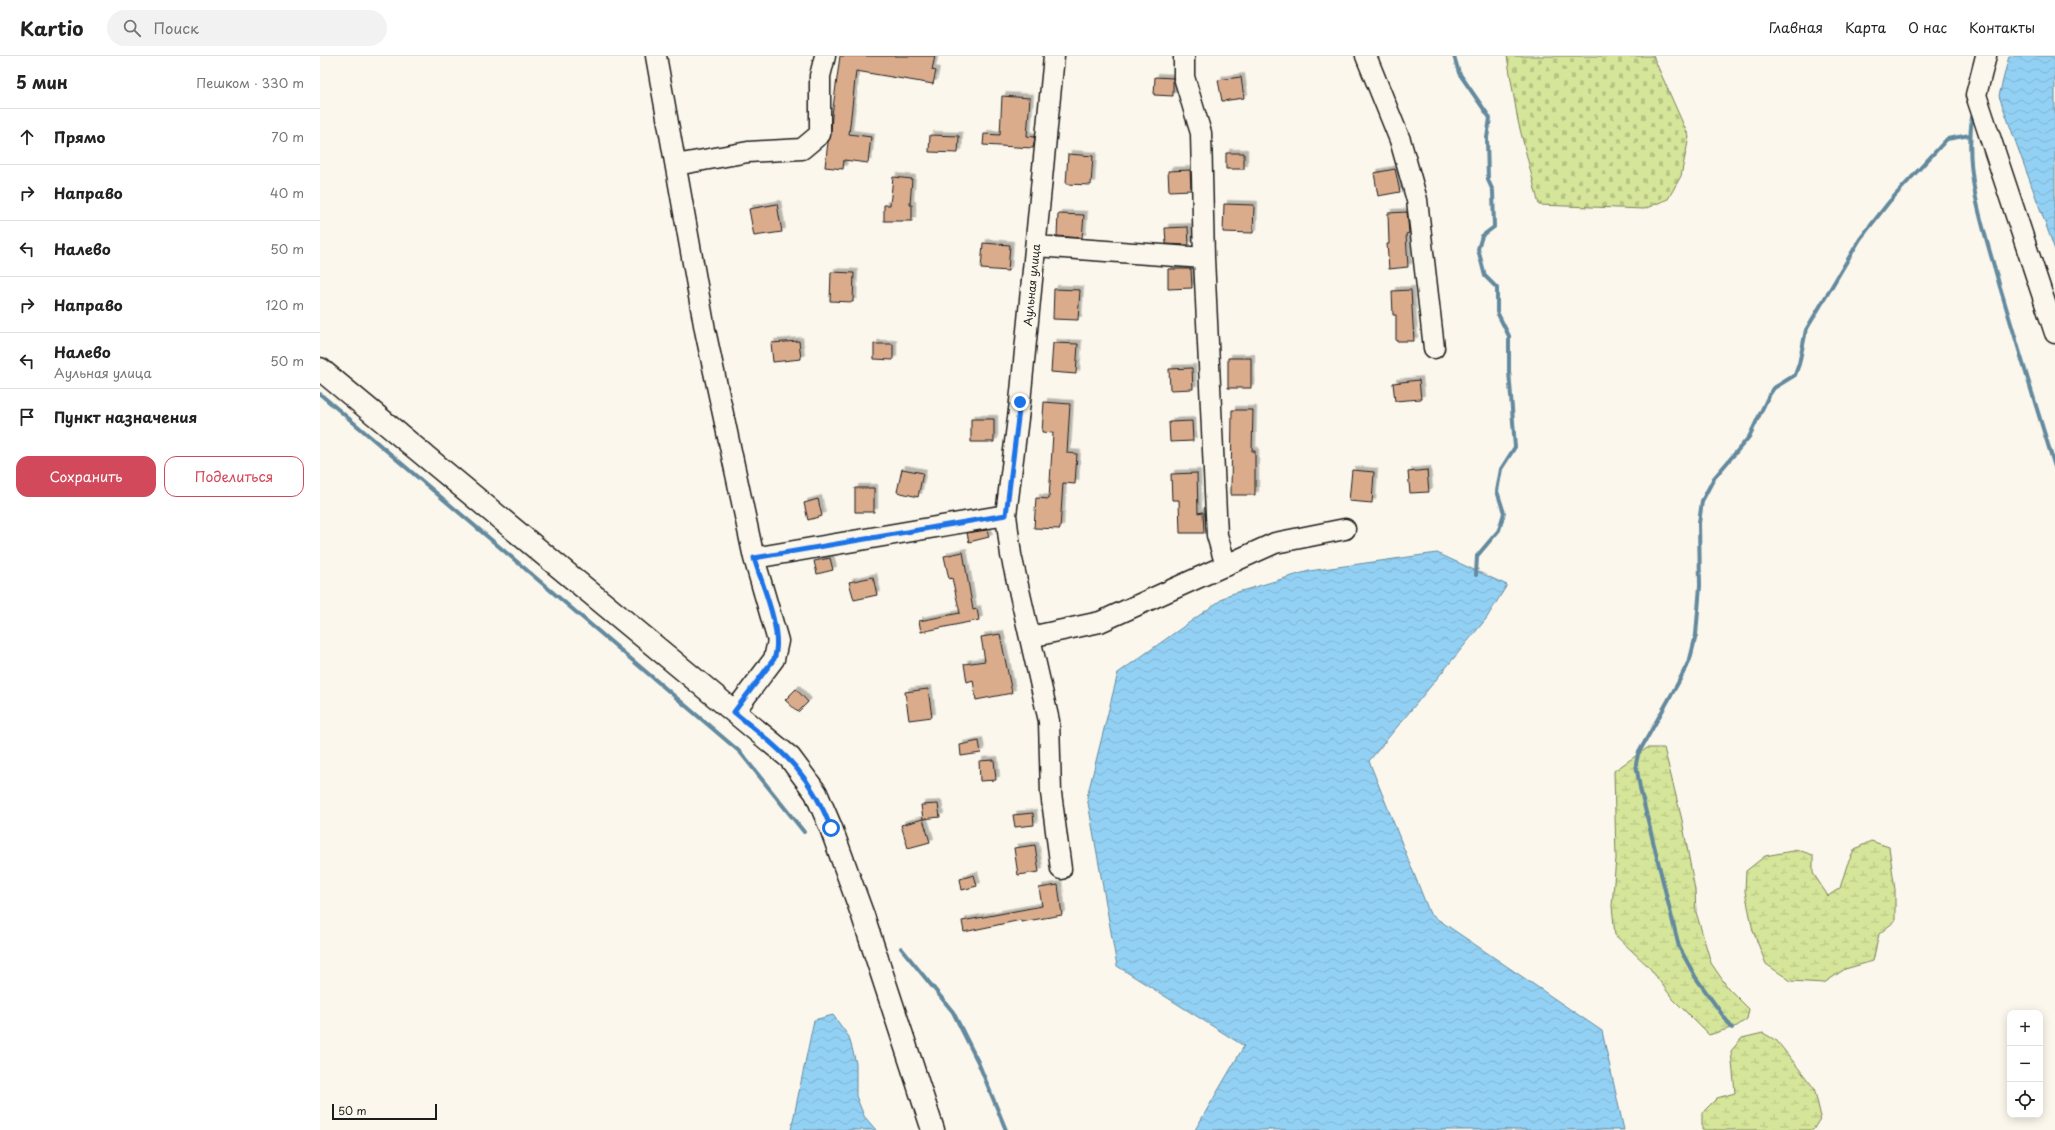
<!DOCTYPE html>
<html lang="ru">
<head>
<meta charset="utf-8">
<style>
  body { margin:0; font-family:"Playpen Sans",sans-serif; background:#f2f2f2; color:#222 }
  .controls { position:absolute; right:12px; bottom:12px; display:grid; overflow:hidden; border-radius:8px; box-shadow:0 2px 10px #0003 }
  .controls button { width:36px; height:36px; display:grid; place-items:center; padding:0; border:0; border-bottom:1px solid #e0e0e0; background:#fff; color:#222; font:20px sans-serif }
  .scale { position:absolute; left:12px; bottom:10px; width:105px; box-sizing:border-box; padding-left:4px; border:2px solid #1c1c1c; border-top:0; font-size:11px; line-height:14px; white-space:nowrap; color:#1c1c1c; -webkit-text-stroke:3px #fbf7ec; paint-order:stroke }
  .stop { position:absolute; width:12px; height:12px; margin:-9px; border:3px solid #1a73e8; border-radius:50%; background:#fff }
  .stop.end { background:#1a73e8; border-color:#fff; box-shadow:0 1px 4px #0008 }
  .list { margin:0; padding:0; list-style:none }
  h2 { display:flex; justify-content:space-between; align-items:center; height:52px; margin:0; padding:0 16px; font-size:17px }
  h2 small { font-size:13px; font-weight:400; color:#767676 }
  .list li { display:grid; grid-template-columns:26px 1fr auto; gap:12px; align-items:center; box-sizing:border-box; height:56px; padding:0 16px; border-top:1px solid #e0e0e0 }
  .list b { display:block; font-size:15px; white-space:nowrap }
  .list p { margin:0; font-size:13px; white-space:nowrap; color:#767676 }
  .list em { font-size:13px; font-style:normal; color:#767676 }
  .actions { display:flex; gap:8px; padding:12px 16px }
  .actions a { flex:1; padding:9px 0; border:1px solid #d1495b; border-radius:12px; text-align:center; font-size:14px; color:#d1495b }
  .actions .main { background:#d1495b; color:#fff }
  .icon { flex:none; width:22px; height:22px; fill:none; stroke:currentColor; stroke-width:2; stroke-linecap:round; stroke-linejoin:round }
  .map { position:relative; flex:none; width:1735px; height:1074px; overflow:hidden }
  header { display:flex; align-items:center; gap:24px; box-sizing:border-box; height:56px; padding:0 20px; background:#fff; border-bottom:1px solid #e0e0e0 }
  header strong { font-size:19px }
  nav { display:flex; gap:22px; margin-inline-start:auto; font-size:14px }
  .search { width:280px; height:36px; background:#f2f2f2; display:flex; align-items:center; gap:10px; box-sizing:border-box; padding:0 14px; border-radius:22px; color:#767676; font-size:15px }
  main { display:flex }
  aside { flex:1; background:#fff }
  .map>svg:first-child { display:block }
  .wetland { fill:url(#wetland-marsh); stroke:#78805a }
  .cemetery { fill:url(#cemetery-stones); stroke:#78805a }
  .water { fill:url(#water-waves); stroke:#63899e }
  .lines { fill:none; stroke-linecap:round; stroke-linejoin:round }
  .stream { stroke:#63899e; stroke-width:4 }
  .building { fill:#dbac8c; stroke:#1c1c1c; filter:url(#shadow) }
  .minor-casing { stroke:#1c1c1c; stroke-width:23 }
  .major-casing { stroke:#1c1c1c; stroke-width:25 }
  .minor { stroke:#fbf7ec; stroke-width:20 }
  .major { stroke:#fbf7ec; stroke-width:22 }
  .route { stroke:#1a73e8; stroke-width:5 }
  .labels { text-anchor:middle; stroke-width:4; stroke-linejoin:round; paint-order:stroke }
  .street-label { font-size:11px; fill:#1c1c1c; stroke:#fbf7ec }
</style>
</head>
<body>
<header>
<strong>Kartio</strong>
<div class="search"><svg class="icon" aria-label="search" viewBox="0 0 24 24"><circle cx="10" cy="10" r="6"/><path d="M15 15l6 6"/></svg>Поиск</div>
<nav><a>Главная</a><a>Карта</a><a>О нас</a><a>Контакты</a></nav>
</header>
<main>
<aside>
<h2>5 мин<small>Пешком · 330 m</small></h2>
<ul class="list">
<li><svg class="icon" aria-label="ahead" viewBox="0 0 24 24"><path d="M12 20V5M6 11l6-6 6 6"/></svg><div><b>Прямо</b></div><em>70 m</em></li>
<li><svg class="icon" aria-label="right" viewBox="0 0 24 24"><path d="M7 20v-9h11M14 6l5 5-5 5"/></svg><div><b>Направо</b></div><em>40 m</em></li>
<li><svg class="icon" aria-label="left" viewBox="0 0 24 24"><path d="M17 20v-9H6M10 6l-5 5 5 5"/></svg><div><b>Налево</b></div><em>50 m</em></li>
<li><svg class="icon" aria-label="right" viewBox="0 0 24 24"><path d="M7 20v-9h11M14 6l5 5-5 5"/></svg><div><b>Направо</b></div><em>120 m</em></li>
<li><svg class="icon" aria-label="left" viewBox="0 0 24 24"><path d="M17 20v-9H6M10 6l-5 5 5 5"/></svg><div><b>Налево</b><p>Аульная улица</p></div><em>50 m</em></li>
<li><svg class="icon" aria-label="arrive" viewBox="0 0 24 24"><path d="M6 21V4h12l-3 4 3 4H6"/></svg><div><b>Пункт назначения</b></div></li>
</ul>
<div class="actions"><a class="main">Сохранить</a><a>Поделиться</a></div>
</aside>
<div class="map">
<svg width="1735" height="1074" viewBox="0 0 1735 1074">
  <defs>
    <pattern id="wetland-marsh" width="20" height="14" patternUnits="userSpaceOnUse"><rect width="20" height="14" fill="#d5e599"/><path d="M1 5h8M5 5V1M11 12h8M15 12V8" fill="none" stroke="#b6c483"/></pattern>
    <pattern id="cemetery-stones" width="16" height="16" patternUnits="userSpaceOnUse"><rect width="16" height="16" fill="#d5e599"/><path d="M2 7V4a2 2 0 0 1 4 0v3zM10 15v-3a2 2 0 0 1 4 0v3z" fill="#b6c483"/></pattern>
    <pattern id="water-waves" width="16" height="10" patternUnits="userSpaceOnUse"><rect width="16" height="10" fill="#93d1f4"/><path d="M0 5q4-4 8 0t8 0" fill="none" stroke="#7eb3d1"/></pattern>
    <filter id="shadow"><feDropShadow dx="3.5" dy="-3.5" stdDeviation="0" flood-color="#0004"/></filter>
  </defs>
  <rect width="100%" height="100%" fill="#fbf7ec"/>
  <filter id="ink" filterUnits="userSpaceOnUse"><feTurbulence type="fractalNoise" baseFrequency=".025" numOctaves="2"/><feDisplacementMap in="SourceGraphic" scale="8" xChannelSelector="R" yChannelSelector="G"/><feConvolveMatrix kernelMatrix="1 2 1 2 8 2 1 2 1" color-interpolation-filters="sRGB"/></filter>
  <g filter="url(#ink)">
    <path class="wetland" d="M 1327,692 L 1344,692 L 1362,764 L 1375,834 L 1376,856 L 1391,907 L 1408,932 L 1429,953 L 1427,963 L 1417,970 L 1389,979 L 1353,943 L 1329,911 L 1295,879 L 1292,850 L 1296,802 L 1294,715 Z
      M 1551,785 L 1569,791 L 1575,834 L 1575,865 L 1559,878 L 1553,905 L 1525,913 L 1504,927 L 1471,925 L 1446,908 L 1433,875 L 1425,835 L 1426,815 L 1445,800 L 1478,794 L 1493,799 L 1493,817 L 1508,840 L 1520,832 L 1527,809 L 1535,793 Z
      M 1443,977 L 1457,985 L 1494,1032 L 1501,1061 L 1493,1074 L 1382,1074 L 1382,1057 L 1397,1042 L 1415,1037 L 1411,995 L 1422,982 Z"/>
    <path class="cemetery" d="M 1187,0 L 1333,0 L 1369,81 L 1361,120 L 1348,143 L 1324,153 L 1219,149 L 1198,65 Z"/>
    <path class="water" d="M 1689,0 L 1735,0 L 1735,194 L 1679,40 Z
      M 1117,497 L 1187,529 L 1166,563 L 1049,705 L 1110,858 L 1282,975 L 1304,1074 L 875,1074 L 924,990 L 797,910 L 767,741 L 798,617 L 908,539 L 989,515 Z
      M 513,959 L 529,981 L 536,1007 L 536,1040 L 544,1060 L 556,1074 L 471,1074 L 494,964 Z"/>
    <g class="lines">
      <path class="stream" d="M 1134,0 L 1139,17 L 1170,62 L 1167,82 L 1168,124 L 1173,135 L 1174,171 L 1162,180 L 1158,193 L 1165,220 L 1177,232 L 1177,256 L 1189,280 L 1189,315 L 1195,391 L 1181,413 L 1177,435 L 1184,457 L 1179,474 L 1157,500 L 1156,519
        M 1652,61 C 1644,122 1664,173 1680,231 C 1698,291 1716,351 1735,411
        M 0,338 L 420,696 L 484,776
        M 581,892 L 633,956 L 658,1006 L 686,1074
        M 1412,972 L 1376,922 L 1359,891 L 1320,732 L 1316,708 L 1318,698 L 1358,627 L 1370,603 L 1376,579 L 1380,530 L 1379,467 L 1382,445 L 1394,422 L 1429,381 L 1448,341 L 1454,332 L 1475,319 L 1479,308 L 1486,274 L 1540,183 L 1569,146 L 1627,83 L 1650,79"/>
    </g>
    <path class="building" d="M 520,0 L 615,0 L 612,14 L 616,15 L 613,28 L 536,15 L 529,78 L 551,81 L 548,107 L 524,104 L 523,113 L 505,111 L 508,86 L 511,78 L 512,59 Z
      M 835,21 L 853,22 L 853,40 L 834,39 Z
      M 921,21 L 924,42 L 902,45 L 898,24 Z
      M 682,40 L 710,42 L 707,80 L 715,81 L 713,92 L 663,89 L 664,78 L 680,79 Z
      M 610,79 L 639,80 L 638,97 L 609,96 Z
      M 906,97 L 924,97 L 924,113 L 906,113 Z
      M 748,98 L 773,100 L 771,129 L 746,128 Z
      M 1075,113 L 1080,136 L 1058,140 L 1054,117 Z
      M 870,114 L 871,134 L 849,135 L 848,115 Z
      M 573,121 L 592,123 L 590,149 L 592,149 L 592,165 L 564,165 L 564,149 L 570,149 Z
      M 457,148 L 462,176 L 434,180 L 429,153 Z
      M 904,148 L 934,149 L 933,177 L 903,176 Z
      M 1087,156 L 1089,177 L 1086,178 L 1088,211 L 1069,213 L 1067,188 L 1069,188 L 1068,157 Z
      M 738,158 L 764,159 L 762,182 L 737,180 Z
      M 868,171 L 869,189 L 846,188 L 845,172 Z
      M 663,187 L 690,189 L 688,215 L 661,213 Z
      M 848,213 L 871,213 L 872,232 L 848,233 Z
      M 511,216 L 534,217 L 533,246 L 510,245 Z
      M 734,233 L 760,234 L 758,264 L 733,263 Z
      M 1091,234 L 1094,285 L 1076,285 L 1076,259 L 1073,259 L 1072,235 Z
      M 479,285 L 481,303 L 453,306 L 451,287 Z
      M 733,287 L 758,288 L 756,318 L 731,316 Z
      M 554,288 L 573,288 L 573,304 L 554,303 Z
      M 908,302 L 931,302 L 931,332 L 908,332 Z
      M 872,312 L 873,333 L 850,334 L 849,313 Z
      M 1099,324 L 1101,343 L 1075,345 L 1073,327 Z
      M 724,346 L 750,348 L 747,397 L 757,398 L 755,428 L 743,427 L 740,473 L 714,472 L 716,442 L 729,443 L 733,377 L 722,376 Z
      M 912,354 L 933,354 L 932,395 L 935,395 L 935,439 L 911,439 Z
      M 651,363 L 674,363 L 674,386 L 651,386 Z
      M 872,365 L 873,385 L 850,386 L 849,366 Z
      M 582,413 L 603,417 L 598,441 L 577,436 Z
      M 1032,414 L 1054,416 L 1052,447 L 1029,445 Z
      M 1107,414 L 1109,436 L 1090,437 L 1088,416 Z
      M 877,417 L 878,457 L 883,456 L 884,477 L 860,477 L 859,444 L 852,444 L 851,418 Z
      M 535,432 L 554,432 L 554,456 L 535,456 Z
      M 498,443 L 502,460 L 488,464 L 484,447 Z
      M 667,474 L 669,481 L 649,486 L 647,477 Z
      M 643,496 L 653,554 L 657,553 L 659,564 L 601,576 L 599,565 L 640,557 L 632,522 L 629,523 L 624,500 Z
      M 510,502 L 513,514 L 497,518 L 494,505 Z
      M 553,521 L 557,539 L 534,544 L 529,526 Z
      M 680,578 L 692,637 L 656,644 L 653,624 L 647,626 L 644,608 L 665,605 L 661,581 Z
      M 476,633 L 488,646 L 478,656 L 465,644 Z
      M 608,633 L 612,661 L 589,664 L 585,636 Z
      M 659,685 L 661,697 L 641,700 L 640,689 Z
      M 674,704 L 676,724 L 660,725 L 659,705 Z
      M 618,748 L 620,761 L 603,763 L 601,749 Z
      M 713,757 L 714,769 L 695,771 L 693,759 Z
      M 603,763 L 610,786 L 588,792 L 581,769 Z
      M 715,789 L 719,816 L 698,819 L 694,792 Z
      M 654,819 L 657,830 L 642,834 L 640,823 Z
      M 738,829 L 742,859 L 701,866 L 701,864 L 644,876 L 642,865 L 722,850 L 719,832 Z"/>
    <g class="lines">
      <g class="minor-casing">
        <path id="minor" d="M 336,0 L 385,274 L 434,502 L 458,585 L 454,603 L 414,656
          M 864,0 L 864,21 L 881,77 L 884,202 L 897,479 L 906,510
          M 1046,0 L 1080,84 L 1097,144 L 1114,292
          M 1666,0 L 1656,39 L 1735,277
          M 356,109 L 428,96 L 482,93 L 500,78 L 500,20 L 505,0
          M 716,190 L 884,202
          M 686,459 L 700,346 L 734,0
          M 434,502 L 686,459 L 691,499 L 729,665 L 731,737 L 741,813
          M 710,581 L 780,566 L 955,487 L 1025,473"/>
      </g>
      <g class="major-casing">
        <path id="major" d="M 0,313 L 470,702 L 496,737 L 511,772 L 543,860 L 613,1074"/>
      </g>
      <use href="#minor" class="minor"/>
      <use href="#major" class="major"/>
    </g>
  </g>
  <g class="lines" filter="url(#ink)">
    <path class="route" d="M 511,772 C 488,713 461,695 414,656 L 454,603 C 464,577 442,529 434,502 L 686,459 L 700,346"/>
  </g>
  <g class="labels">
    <g class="street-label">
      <text transform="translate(712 229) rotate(-84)" y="4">Аульная улица</text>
    </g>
  </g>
</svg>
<div class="controls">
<button>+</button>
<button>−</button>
<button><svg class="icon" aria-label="locate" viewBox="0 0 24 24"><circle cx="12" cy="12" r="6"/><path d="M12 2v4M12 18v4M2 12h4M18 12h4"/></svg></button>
</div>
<div class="scale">50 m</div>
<div class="stop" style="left:511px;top:772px"></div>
<div class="stop end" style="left:700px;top:346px"></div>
</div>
</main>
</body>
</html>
